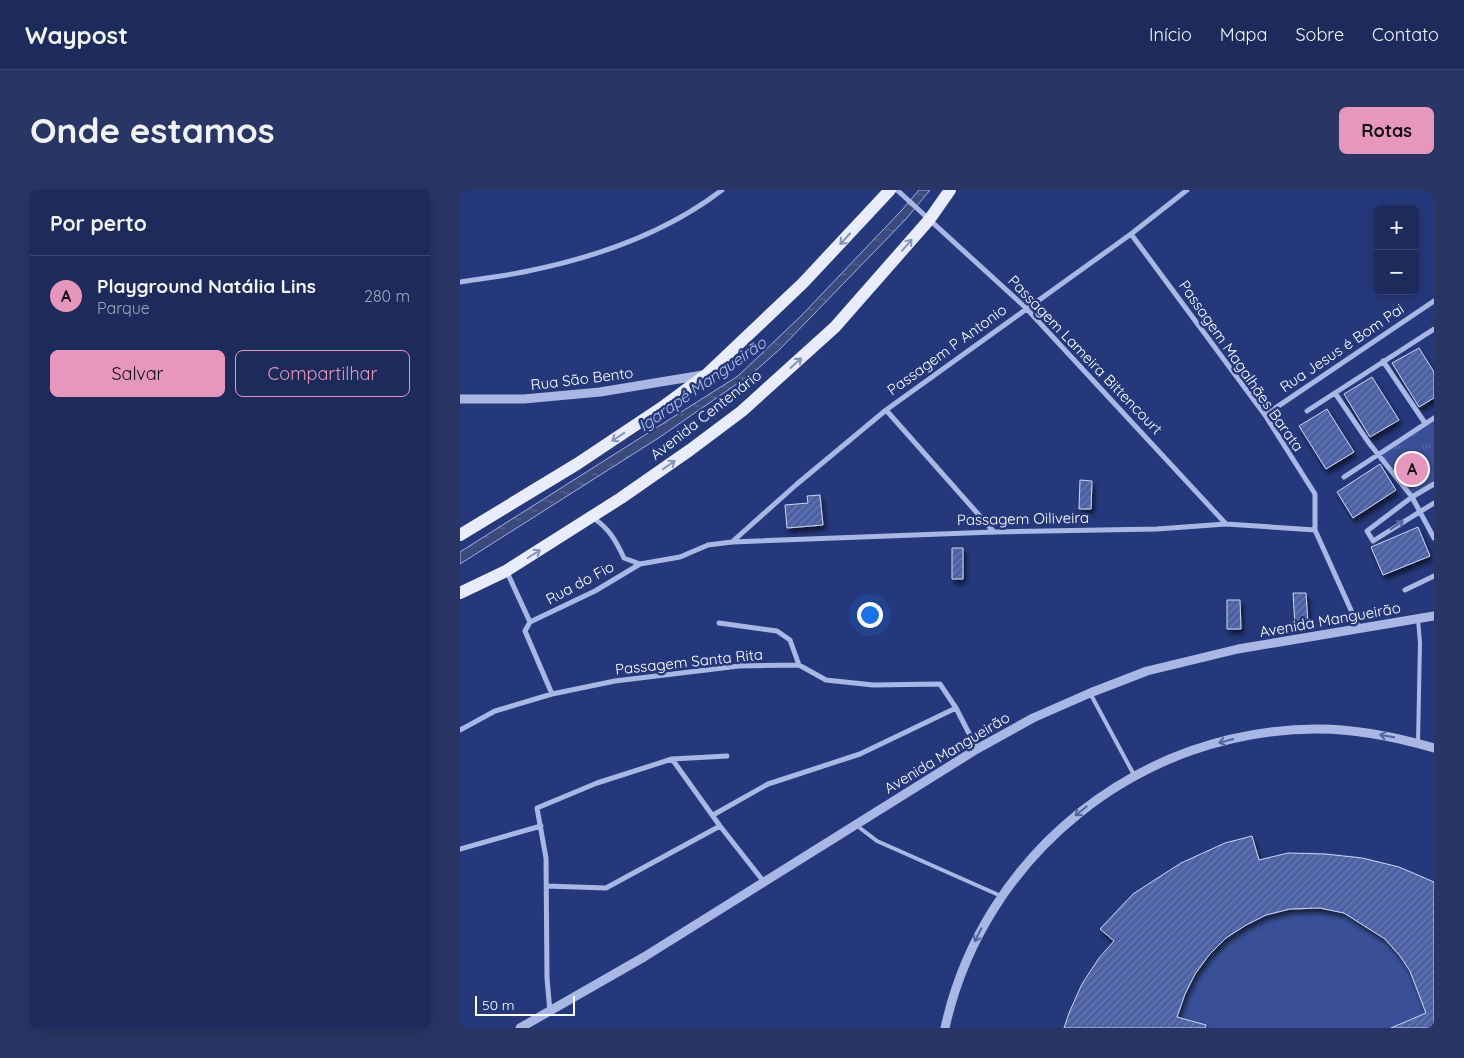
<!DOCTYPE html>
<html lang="pt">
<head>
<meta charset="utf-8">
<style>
  body { margin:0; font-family:Quicksand,sans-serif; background:#293665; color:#f1f3f6 }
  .controls { position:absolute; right:15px; top:15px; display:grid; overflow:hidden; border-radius:8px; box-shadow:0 2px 12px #0003 }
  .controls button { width:45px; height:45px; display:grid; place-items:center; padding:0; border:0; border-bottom:1px solid #3a4672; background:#1c2a5c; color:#f1f3f6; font:25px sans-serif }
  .scale { position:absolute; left:15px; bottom:12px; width:100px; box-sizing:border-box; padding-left:5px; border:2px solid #fff; border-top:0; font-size:14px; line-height:18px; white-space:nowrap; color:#fff; -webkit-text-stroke:4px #25387b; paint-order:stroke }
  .you { position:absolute; left:409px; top:424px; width:18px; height:18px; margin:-12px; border:4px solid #fff; border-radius:50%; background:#1a73e8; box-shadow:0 0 0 8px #1a73e833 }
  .badge { display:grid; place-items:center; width:32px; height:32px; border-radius:50%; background:#e797bd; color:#111; font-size:16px; font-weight:700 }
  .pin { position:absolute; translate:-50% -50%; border:2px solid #fff; box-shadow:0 1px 5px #0006 }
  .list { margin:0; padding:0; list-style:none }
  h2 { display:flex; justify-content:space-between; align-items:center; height:65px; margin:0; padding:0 20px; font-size:21px }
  h2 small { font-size:16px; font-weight:400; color:#a0a7bb }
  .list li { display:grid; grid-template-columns:32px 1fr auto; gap:15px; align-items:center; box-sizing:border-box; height:80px; padding:0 20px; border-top:1px solid #3a4672 }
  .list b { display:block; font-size:19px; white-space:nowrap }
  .list p { margin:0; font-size:16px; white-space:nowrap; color:#a0a7bb }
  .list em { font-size:16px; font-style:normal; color:#a0a7bb }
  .actions { display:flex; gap:10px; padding:15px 20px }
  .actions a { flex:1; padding:11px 0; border:1px solid #e797bd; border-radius:8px; text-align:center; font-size:18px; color:#e797bd }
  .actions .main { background:#e797bd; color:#111 }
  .map { position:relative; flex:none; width:974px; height:838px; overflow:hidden; border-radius:8px }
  header { display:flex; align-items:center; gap:30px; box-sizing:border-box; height:70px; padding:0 25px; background:#1c2a5c; border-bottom:1px solid #3a4672 }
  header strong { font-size:24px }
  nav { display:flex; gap:28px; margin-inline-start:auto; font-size:18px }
  .intro { display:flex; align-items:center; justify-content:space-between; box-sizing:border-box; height:120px; padding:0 30px }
  h1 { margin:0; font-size:35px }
  .button { padding:12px 22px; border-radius:8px; background:#e797bd; color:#111; font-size:18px; font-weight:700 }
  main { display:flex; gap:30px; padding:0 30px }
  aside { flex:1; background:#1c2a5c; border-radius:8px; box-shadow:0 2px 12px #0003 }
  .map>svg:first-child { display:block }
  .grass { fill:url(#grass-tufts) }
  .pitch { fill:#395098 }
  .water { fill:url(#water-ripples); stroke:#9dafe5 }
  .building { fill:url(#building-hatch); stroke:#cbd5f4; filter:url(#shadow) }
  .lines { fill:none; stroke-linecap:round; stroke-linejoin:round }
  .service { stroke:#a9b7e4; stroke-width:4 }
  .minor { stroke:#a9b7e4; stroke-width:5 }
  .tertiary { stroke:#a9b7e4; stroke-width:9 }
  .primary { stroke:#e8ecfc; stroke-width:12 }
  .oneway { stroke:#8692bc }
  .oneway2 { stroke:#5364a0 }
  .labels { text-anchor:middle; stroke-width:5; stroke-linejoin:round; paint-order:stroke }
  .street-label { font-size:15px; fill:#fff; stroke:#25387b }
  .water-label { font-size:16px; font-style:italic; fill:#b4c1ec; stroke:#25387b }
</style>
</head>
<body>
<header>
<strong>Waypost</strong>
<nav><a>Início</a><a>Mapa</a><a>Sobre</a><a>Contato</a></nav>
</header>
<div class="intro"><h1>Onde estamos</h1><a class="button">Rotas</a></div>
<main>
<aside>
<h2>Por perto<small></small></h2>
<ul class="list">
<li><span class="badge">A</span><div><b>Playground Natália Lins</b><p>Parque</p></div><em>280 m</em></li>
</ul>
<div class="actions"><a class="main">Salvar</a><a>Compartilhar</a></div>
</aside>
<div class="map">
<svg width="974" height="838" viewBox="0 0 974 838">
  <defs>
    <pattern id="grass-tufts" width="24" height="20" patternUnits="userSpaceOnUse" patternTransform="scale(1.25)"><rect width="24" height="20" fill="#395098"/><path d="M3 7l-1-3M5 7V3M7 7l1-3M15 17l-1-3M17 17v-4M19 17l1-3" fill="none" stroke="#576aa7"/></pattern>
    <pattern id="water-ripples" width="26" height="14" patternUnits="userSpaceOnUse" patternTransform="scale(1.25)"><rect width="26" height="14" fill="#3c4a7b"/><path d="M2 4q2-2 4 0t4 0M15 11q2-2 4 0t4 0" fill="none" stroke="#59658f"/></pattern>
    <pattern id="building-hatch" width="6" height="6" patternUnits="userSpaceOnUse" patternTransform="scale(1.25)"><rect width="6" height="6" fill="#4d61a3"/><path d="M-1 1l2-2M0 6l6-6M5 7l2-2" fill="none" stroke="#6879b1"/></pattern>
    <filter id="shadow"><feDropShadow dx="2.5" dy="4.5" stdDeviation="2.5" flood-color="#0009"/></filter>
  </defs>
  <rect width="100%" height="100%" fill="#25387b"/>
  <path class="grass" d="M 974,228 L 974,294 L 952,307 L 918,264 Z"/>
  <path class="pitch" d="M 792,646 L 799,670 C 809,668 819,664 829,663 C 875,660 934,669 974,692 L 974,838 L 604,838 C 615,803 630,778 654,751 L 640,739 C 651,727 662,713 675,703 C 709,676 750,657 792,646 Z"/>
  <path class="water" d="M 459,0 L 470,0 L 446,29 L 320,159 L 294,182 L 200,247 L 0,374 L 0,362 L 278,186 L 341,126 L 442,20 Z"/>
  <path class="building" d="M 959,158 L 974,182 L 974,208 L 959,217 L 932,173 Z
    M 912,187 L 939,230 L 910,247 L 884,204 Z
    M 867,219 L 894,262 L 866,279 L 839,236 Z
    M 920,274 L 936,300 L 893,328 L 877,302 Z
    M 620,290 L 632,291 L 631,319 L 619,319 Z
    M 360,305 L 363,335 L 327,338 L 325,315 L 348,313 L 347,306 Z
    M 958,337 L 970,366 L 923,385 L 911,357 Z
    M 492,358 L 503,358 L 503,389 L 492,389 Z
    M 833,403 L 846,403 L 848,434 L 835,435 Z
    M 767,410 L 780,410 L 781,439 L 767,439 Z
    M 792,646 L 799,670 L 828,663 L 865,664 L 902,668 L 939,677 L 974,692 L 974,838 L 931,838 L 966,823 L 950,781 L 940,766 L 925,749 L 884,723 L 860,718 L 830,719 L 806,725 L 786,735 L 766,748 L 749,765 L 735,784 L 725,804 L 717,827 L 746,835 L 745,838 L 604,838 L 609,823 L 622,794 L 639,768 L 654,751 L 640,739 L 673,704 L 721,673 L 765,653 Z"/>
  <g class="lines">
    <path class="service" d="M 958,429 L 960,453 L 958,553
      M 630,503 L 674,585
      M 396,635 L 417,651 L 541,706"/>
    <path class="minor" d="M 437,0 L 566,118 L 766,334
      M 671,44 L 805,225 L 855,304 L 855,340 L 899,438
      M 0,92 C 23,88 46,86 68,81 C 137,67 206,43 262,0
      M 923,171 L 965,233
      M 875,203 L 909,253 L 952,307 L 974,348
      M 426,220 L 534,342
      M 847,221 L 974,139
      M 805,225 L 974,111
      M 884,287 L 974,228
      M 974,294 L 952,307 L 907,341 L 913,351 L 974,313
      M 133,328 C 149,338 156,351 164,368 L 180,374 L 220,367 L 248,355 L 272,352 L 534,342 L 697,339 L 766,334 L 855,340
      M 272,352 L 337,294 L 426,220 L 671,44 L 727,0
      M 47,382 L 70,432 L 65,441 L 92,504
      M 945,400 L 974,386
      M 70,432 L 135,401 L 180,374
      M 259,433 L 317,441 L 330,450 L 339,475
      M 0,540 L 35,521 L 92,504 L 155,491 L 279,476 L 339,475 L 366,490 L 413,495 L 480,494 L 496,518 L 517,559
      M 212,569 L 260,636 L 304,692
      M 253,625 L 308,594 L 400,564 L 496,518
      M 0,659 L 81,636
      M 86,696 L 146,698 L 260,636
      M 90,822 L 87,788 L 86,668 L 77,618 L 137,593 L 212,569 L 267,566"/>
    <path class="tertiary" d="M 0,209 L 64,209 L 140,202 L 243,185
      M 60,838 L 184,767 L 517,559 L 573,528 L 630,503 L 687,481 L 778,459 L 974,426
      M 485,838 C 523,664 681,538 859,539 C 898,539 936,547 974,558"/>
    <path class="primary" d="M 0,345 L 117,274 L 201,218 L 247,184 L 343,93 L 430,0
      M 0,403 L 46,381 L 161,308 L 230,260 L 282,221 L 375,137 L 469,30 L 490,0"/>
  </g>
  <defs><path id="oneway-shaft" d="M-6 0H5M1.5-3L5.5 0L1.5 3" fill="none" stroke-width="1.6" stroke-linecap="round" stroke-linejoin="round" transform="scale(1.25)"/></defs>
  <g class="oneway">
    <use href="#oneway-shaft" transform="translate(385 49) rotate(133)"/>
    <use href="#oneway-shaft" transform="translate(447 55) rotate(-49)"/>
    <use href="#oneway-shaft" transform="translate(336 173) rotate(-42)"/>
    <use href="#oneway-shaft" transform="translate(158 247) rotate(146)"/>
    <use href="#oneway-shaft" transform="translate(209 275) rotate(-35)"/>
    <use href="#oneway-shaft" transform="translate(74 364) rotate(-32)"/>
  </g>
  <g class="oneway2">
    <use href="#oneway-shaft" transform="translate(937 335) rotate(-33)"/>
    <use href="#oneway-shaft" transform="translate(927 546) rotate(-170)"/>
    <use href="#oneway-shaft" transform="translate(766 551) rotate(165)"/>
    <use href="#oneway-shaft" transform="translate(621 621) rotate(141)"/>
    <use href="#oneway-shaft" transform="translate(518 745) rotate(117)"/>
  </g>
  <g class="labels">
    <g class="street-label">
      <text transform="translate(882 158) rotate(-34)" y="5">Rua Jesus é Bom Pai</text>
      <text transform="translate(487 160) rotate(-36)" y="5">Passagem P Antonio</text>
      <text transform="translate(625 165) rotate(46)" y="5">Passagem Lameira Bittencourt</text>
      <text transform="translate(781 176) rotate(55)" y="5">Passagem Magalhães Barata</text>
      <text transform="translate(122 189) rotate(-7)" y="5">Rua São Bento</text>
      <text transform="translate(246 225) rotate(-38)" y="5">Avenida Centenário</text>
      <text transform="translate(563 329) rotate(-1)" y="5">Passagem Oiliveira</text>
      <text transform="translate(120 393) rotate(-28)" y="5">Rua do Fio</text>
      <text transform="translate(870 430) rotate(-10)" y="5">Avenida Mangueirão</text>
      <text transform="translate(229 472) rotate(-6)" y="5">Passagem Santa Rita</text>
      <text transform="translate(487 563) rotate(-31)" y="5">Avenida Mangueirão</text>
    </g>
    <g class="water-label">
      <text transform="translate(242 194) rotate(-35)" y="6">Igarapé Mangueirão</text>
    </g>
  </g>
</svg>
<div class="controls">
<button>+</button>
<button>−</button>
</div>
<div class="scale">50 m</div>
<div class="you"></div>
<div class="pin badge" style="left:952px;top:279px">A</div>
</div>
</main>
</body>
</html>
